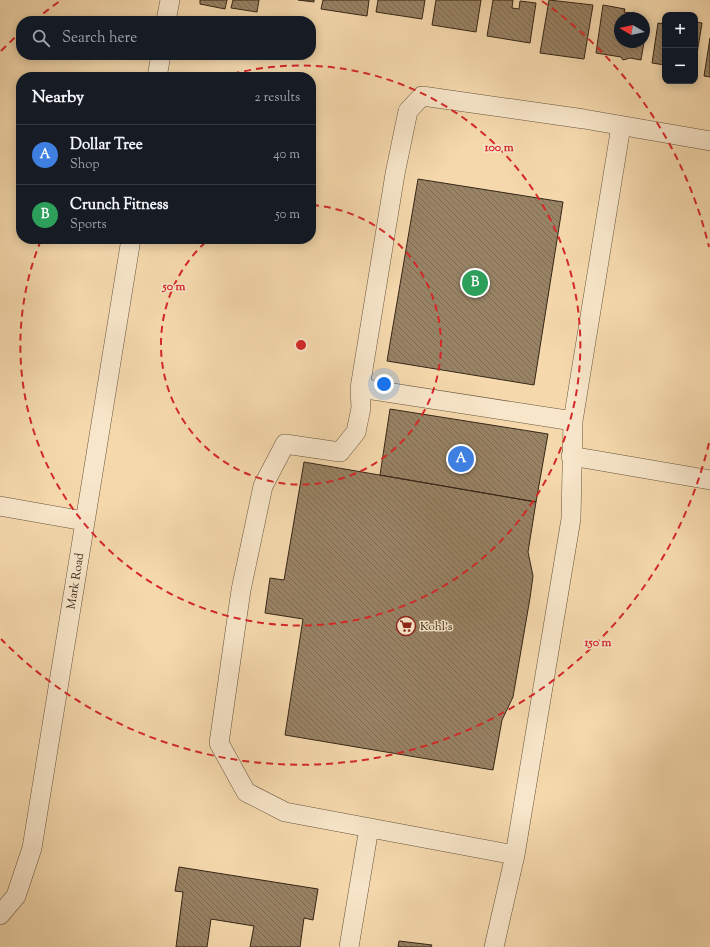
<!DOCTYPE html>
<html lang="en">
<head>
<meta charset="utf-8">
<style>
  body { margin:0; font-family:"Sorts Mill Goudy",serif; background:#242831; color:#f1f3f6 }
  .controls { position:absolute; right:12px; top:12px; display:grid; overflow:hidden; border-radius:8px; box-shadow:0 2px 10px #0003 }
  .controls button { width:36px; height:36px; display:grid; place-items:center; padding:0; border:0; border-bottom:1px solid #363941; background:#171b24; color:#f1f3f6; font:20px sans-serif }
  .compass { position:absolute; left:614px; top:12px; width:36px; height:36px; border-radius:50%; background:#171b24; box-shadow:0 2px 10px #0003; rotate:279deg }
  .you { position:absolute; left:384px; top:384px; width:14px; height:14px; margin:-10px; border:3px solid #fff; border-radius:50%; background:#1a73e8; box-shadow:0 0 0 6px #1a73e833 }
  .badge { display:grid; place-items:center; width:26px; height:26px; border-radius:50%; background:#2563eb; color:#fff; font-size:13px; font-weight:700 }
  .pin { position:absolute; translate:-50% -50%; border:2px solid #fff; box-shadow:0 1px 4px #0006 }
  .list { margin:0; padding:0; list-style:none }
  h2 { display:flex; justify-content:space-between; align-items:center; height:52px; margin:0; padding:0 16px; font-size:17px }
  h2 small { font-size:13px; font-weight:400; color:#9ea1a6 }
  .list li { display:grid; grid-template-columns:26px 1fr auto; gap:12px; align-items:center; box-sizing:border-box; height:60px; padding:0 16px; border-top:1px solid #363941 }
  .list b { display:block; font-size:15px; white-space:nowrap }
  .list p { margin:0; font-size:13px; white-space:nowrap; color:#9ea1a6 }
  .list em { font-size:13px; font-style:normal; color:#9ea1a6 }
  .icon { flex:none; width:22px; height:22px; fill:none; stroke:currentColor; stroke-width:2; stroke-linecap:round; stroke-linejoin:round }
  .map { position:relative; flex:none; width:710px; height:947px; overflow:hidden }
  .search { position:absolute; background:#171b24; box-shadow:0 2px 10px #0003; left:16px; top:16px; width:300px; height:44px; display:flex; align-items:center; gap:10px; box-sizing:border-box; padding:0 14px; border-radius:16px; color:#9ea1a6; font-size:15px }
  .panel { position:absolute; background:#171b24; box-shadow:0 2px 10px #0003; left:16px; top:72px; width:300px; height:172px; border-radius:16px }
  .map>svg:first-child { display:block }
  .building { fill:url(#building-back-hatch); stroke:#362618 }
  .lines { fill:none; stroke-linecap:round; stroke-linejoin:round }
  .minor-casing { stroke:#66533d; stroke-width:20 }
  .minor { stroke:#f8e6ca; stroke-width:19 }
  .ring { fill:none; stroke:#d62828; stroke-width:2; stroke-dasharray:7 5 }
  .labels { text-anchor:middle; stroke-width:3; stroke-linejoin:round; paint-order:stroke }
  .street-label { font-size:12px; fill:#362618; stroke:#f8e6ca }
  .poi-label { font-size:12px; fill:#362618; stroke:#f8e6ca; text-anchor:start }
  .centre { fill:#d62828; stroke:#f8e6ca; stroke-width:2 }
  .ring-label { font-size:12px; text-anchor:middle; font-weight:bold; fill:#d62828; stroke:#f8e6ca; stroke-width:3; stroke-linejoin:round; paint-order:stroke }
</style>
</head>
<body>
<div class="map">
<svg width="710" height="947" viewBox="0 0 710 947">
  <defs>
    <pattern id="building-back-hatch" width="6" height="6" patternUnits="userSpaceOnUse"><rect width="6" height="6" fill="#998365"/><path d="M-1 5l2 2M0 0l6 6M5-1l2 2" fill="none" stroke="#7e6b52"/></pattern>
  </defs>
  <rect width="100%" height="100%" fill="#f5d9ad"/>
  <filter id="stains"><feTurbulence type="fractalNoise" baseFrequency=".005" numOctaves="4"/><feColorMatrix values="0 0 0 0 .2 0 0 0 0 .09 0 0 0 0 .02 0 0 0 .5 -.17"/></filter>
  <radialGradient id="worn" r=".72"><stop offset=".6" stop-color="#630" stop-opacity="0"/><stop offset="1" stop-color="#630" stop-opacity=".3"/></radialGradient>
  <path class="building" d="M 200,0 L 227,0 L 225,9 L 200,4 Z
    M 233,0 L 259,0 L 257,12 L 231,8 Z
    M 298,0 L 314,0 L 314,2 Z
    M 323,0 L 369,0 L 367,16 L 321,9 Z
    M 378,0 L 425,0 L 422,19 L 376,12 Z
    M 436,0 L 481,0 L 476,32 L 432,25 Z
    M 493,0 L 513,0 L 512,8 L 519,9 L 520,1 L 536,3 L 530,43 L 487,36 Z
    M 549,0 L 593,5 L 584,59 L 540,53 Z
    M 603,5 L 625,9 L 624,12 L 639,14 L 638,18 L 620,18 L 620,42 L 644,42 L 644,23 L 647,24 L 641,60 L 630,58 L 623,60 L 621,57 L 596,53 Z
    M 695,22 L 702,23 L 695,66 Z
    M 658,23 L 665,24 L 665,65 L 652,63 Z
    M 710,38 L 710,77 L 704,76 Z
    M 418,179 L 563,202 L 534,385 L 387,361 Z
    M 390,409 L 548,434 L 536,502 L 380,475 Z
    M 304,462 L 536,502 L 528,552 L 533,576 L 530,598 L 513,697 L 502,720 L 493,770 L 285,735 L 303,619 L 265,613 L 270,578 L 284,580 Z
    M 179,867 L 318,889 L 313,920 L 304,918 L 300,947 L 250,947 L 254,926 L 211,919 L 207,947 L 176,947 L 183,892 L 175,891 Z
    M 399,941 L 432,945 L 431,947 L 398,947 Z"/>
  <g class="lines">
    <g class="minor-casing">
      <path id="minor" d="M 166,21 L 170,0
        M 157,77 L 161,55
        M 360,388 L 573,421
        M 571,456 L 710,480
        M 0,506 L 84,521
        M 515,855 L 285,812 L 246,792 L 219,743 L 241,590 L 263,486 L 285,444 L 340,452 L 356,432 L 361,408 L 360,388 L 395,174 L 408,111 L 422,96 L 584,119 L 710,141
        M 0,915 L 16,896 L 32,848 L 131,239
        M 349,947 L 369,828
        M 494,947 L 515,855 L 571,519 L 573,421 L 621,126"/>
    </g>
    <use href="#minor" class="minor"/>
  </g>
  <g class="ring">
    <path d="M312 205A140 140 0 1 1 209 239"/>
    <path d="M221 77A280 280 0 1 1 41 240"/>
    <path d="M709 443A420 420 0 0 1 1 639M1 51A420 420 0 0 1 20 33M34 21A420 420 0 0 1 60 1M542 1A420 420 0 0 1 709 247"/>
  </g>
  <defs>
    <g id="supermarket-ring" transform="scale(1)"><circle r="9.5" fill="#f8e6ca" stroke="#8f2418" stroke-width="1.5"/><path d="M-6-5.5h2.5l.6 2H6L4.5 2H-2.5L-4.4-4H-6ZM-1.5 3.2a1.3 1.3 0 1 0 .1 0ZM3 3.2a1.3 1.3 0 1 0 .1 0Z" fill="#8f2418"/></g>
  </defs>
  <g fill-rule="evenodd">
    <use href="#supermarket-ring" x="406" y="626"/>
  </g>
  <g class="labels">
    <g class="street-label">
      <text transform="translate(75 581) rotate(-81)" y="4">Mark Road</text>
    </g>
    <g class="poi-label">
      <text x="420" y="630">Kohl's</text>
    </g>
  </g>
  <circle cx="301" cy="345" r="6" class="centre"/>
  <g class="ring-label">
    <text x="499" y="151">100 m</text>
    <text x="174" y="290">50 m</text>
    <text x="598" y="646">150 m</text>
  </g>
  <rect width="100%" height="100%" filter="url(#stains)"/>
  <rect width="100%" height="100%" fill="url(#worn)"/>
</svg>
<div class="controls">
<button>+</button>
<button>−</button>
</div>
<svg class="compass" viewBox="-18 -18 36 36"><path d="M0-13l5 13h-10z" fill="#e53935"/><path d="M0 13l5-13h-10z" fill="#9ea1a6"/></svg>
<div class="you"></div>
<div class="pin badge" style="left:461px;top:459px;background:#3f7fe0">A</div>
<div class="pin badge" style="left:475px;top:283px;background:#2e9e5b">B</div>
<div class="search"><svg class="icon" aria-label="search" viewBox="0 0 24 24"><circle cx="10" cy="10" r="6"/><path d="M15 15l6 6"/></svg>Search here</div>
<section class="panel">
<h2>Nearby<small>2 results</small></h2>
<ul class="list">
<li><span class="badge" style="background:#3f7fe0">A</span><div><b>Dollar Tree</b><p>Shop</p></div><em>40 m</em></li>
<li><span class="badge" style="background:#2e9e5b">B</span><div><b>Crunch Fitness</b><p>Sports</p></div><em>50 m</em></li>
</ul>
</section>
</div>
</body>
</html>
